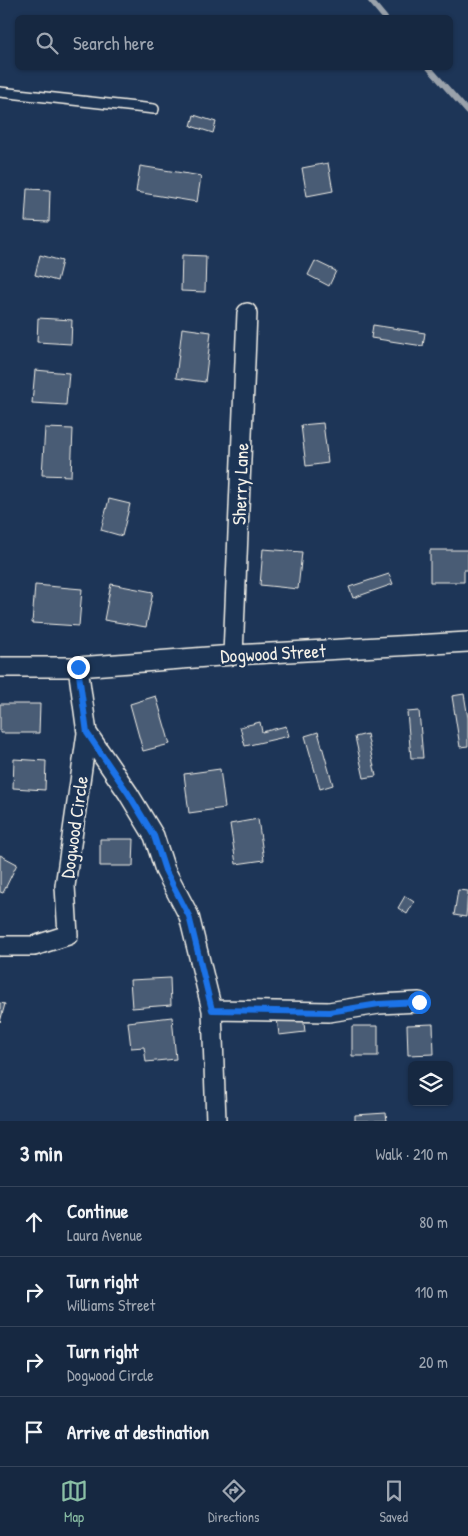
<!DOCTYPE html>
<html lang="en">
<head>
<meta charset="utf-8">
<style>
  body { margin:0; font-family:"Patrick Hand",sans-serif; background:#1f3048; color:#f1f3f6 }
  .controls { position:absolute; right:15px; bottom:15px; display:grid; overflow:hidden; border-radius:8px; box-shadow:0 1px 4px #0004 }
  .controls button { width:45px; height:45px; display:grid; place-items:center; padding:0; border:0; border-bottom:1px solid #35445a; background:#162841; color:#f1f3f6; font:25px sans-serif }
  .stop { position:absolute; width:15px; height:15px; margin:-11px; border:4px solid #1a73e8; border-radius:50%; background:#fff }
  .stop.end { background:#1a73e8; border-color:#fff; box-shadow:0 1px 5px #0008 }
  .list { margin:0; padding:0; list-style:none }
  h2 { display:flex; justify-content:space-between; align-items:center; height:65px; margin:0; padding:0 20px; font-size:21px }
  h2 small { font-size:16px; font-weight:400; color:#9ea6b1 }
  .list li { display:grid; grid-template-columns:32px 1fr auto; gap:15px; align-items:center; box-sizing:border-box; height:70px; padding:0 20px; border-top:1px solid #35445a }
  .list b { display:block; font-size:19px; white-space:nowrap }
  .list p { margin:0; font-size:16px; white-space:nowrap; color:#9ea6b1 }
  .list em { font-size:16px; font-style:normal; color:#9ea6b1 }
  .icon { flex:none; width:28px; height:28px; fill:none; stroke:currentColor; stroke-width:2; stroke-linecap:round; stroke-linejoin:round }
  .map { position:relative; flex:none; width:468px; height:1121px; overflow:hidden }
  .search { position:absolute; background:#162841; box-shadow:0 1px 4px #0004; left:15px; right:15px; top:15px; height:55px; display:flex; align-items:center; gap:12px; box-sizing:border-box; padding:0 18px; border-radius:8px; color:#9ea6b1; font-size:19px }
  .sheet { height:345px; background:#162841 }
  nav { display:flex; justify-content:space-around; align-items:center; box-sizing:border-box; height:70px; border-top:1px solid #35445a; background:#162841; font-size:14px; color:#9ea6b1 }
  nav a { display:grid; justify-items:center; gap:2px }
  nav .on { color:#8abfa5 }
  .map>svg:first-child { display:block }
  .lines { fill:none; stroke-linecap:round; stroke-linejoin:round }
  .stream { stroke:#9aa2ab; stroke-width:5.5 }
  .building { fill:#485b74; stroke:#f4f1e8 }
  .service-casing { stroke:#f4f1e8; stroke-width:12 }
  .minor-casing { stroke:#f4f1e8; stroke-width:22 }
  .service { stroke:#1d3557; stroke-width:9 }
  .minor { stroke:#1d3557; stroke-width:19 }
  .route { stroke:#1a73e8; stroke-width:6 }
  .labels { text-anchor:middle; stroke-width:5; stroke-linejoin:round; paint-order:stroke }
  .street-label { font-size:19px; fill:#f4f1e8; stroke:#1d3557 }
</style>
</head>
<body>
<div class="map">
<svg width="468" height="1121" viewBox="0 0 468 1121">
  <rect width="100%" height="100%" fill="#1d3557"/>
  <filter id="ink" filterUnits="userSpaceOnUse"><feTurbulence type="fractalNoise" baseFrequency=".02" numOctaves="2"/><feDisplacementMap in="SourceGraphic" scale="10" xChannelSelector="R" yChannelSelector="G"/><feConvolveMatrix kernelMatrix="1 2 1 2 8 2 1 2 1" color-interpolation-filters="sRGB"/></filter>
  <g filter="url(#ink)">
    <g class="lines">
      <path class="stream" d="M 370,0 L 385,18
        M 429,68 L 468,112"/>
    </g>
    <path class="building" d="M 194,115 L 216,122 L 213,133 L 191,126 Z
      M 328,163 L 333,191 L 307,196 L 302,168 Z
      M 140,166 L 201,176 L 197,202 L 136,192 Z
      M 27,189 L 50,190 L 49,222 L 25,221 Z
      M 40,255 L 62,261 L 57,281 L 35,275 Z
      M 182,255 L 206,256 L 205,292 L 181,291 Z
      M 315,261 L 336,271 L 329,286 L 308,275 Z
      M 38,318 L 72,320 L 71,344 L 37,342 Z
      M 373,325 L 425,333 L 423,346 L 371,338 Z
      M 182,328 L 211,332 L 205,382 L 176,378 Z
      M 35,370 L 69,373 L 66,405 L 32,403 Z
      M 323,423 L 328,463 L 306,466 L 301,425 Z
      M 45,428 L 73,429 L 71,476 L 42,475 Z
      M 109,499 L 130,504 L 122,536 L 101,530 Z
      M 263,549 L 302,552 L 298,589 L 260,585 Z
      M 430,550 L 468,550 L 468,570 L 464,570 L 464,582 L 430,582 Z
      M 389,574 L 393,584 L 353,598 L 349,587 Z
      M 111,584 L 153,592 L 146,627 L 104,620 Z
      M 35,585 L 82,589 L 79,626 L 32,623 Z
      M 464,694 L 468,718 L 468,746 L 460,747 L 452,696 Z
      M 156,696 L 170,744 L 143,751 L 130,704 Z
      M 0,704 L 40,704 L 39,733 L 0,733 Z
      M 419,711 L 423,758 L 411,758 L 407,712 Z
      M 260,722 L 262,732 L 286,726 L 289,736 L 245,746 L 240,727 Z
      M 318,732 L 333,785 L 320,789 L 305,736 Z
      M 367,734 L 376,776 L 364,778 L 355,737 Z
      M 14,759 L 46,761 L 45,790 L 13,788 Z
      M 220,769 L 225,808 L 189,813 L 184,774 Z
      M 258,819 L 264,860 L 236,864 L 230,824 Z
      M 100,839 L 134,839 L 133,866 L 100,866 Z
      M 0,855 L 17,864 L 3,893 L 0,892 Z
      M 458,890 L 468,891 L 466,917 L 454,915 Z
      M 405,896 L 414,902 L 407,914 L 398,908 Z
      M 170,978 L 171,1005 L 132,1008 L 130,980 Z
      M 0,1003 L 5,1004 L 0,1022 Z
      M 302,1005 L 305,1032 L 279,1035 L 276,1009 Z
      M 172,1017 L 176,1059 L 146,1062 L 144,1047 L 131,1048 L 128,1022 Z
      M 433,1024 L 434,1054 L 408,1055 L 407,1025 Z
      M 352,1026 L 378,1026 L 378,1056 L 352,1056 Z
      M 386,1113 L 387,1121 L 355,1121 L 355,1115 Z"/>
    <g class="lines">
      <g class="service-casing">
        <path id="service" d="M 0,92 L 154,109"/>
      </g>
      <g class="minor-casing">
        <path id="minor" d="M 233,655 L 247,313
          M 0,667 L 78,667 L 233,655 L 468,642
          M 87,733 L 128,793 L 154,836 L 165,870 L 189,916 L 212,1010 L 216,1121
          M 0,946 L 34,946 L 68,935 L 65,886 L 87,733 L 78,667
          M 212,1010 L 329,1012 L 379,1004 L 419,1002"/>
      </g>
      <use href="#service" class="service"/>
      <use href="#minor" class="minor"/>
    </g>
  </g>
  <g class="lines" filter="url(#ink)">
    <path class="route" d="M 78,667 L 87,733 L 128,793 L 154,836 L 165,870 L 189,916 L 212,1010 L 329,1012 L 379,1004 L 419,1002"/>
  </g>
  <g class="labels">
    <g class="street-label">
      <text transform="translate(240 484) rotate(-88)" y="7">Sherry Lane</text>
      <text transform="translate(273 653) rotate(-3)" y="7">Dogwood Street</text>
      <text transform="translate(74 827) rotate(-82)" y="7">Dogwood Circle</text>
    </g>
  </g>
</svg>
<div class="controls">
<button><svg class="icon" aria-label="layers" viewBox="0 0 24 24"><path d="M12 4l9 5-9 5-9-5zM3 14l9 5 9-5"/></svg></button>
</div>
<div class="stop" style="left:419px;top:1002px"></div>
<div class="stop end" style="left:78px;top:667px"></div>
<div class="search"><svg class="icon" aria-label="search" viewBox="0 0 24 24"><circle cx="10" cy="10" r="6"/><path d="M15 15l6 6"/></svg>Search here</div>
</div>
<section class="sheet">
<h2>3 min<small>Walk · 210 m</small></h2>
<ul class="list">
<li><svg class="icon" aria-label="ahead" viewBox="0 0 24 24"><path d="M12 20V5M6 11l6-6 6 6"/></svg><div><b>Continue</b><p>Laura Avenue</p></div><em>80 m</em></li>
<li><svg class="icon" aria-label="right" viewBox="0 0 24 24"><path d="M7 20v-9h11M14 6l5 5-5 5"/></svg><div><b>Turn right</b><p>Williams Street</p></div><em>110 m</em></li>
<li><svg class="icon" aria-label="right" viewBox="0 0 24 24"><path d="M7 20v-9h11M14 6l5 5-5 5"/></svg><div><b>Turn right</b><p>Dogwood Circle</p></div><em>20 m</em></li>
<li><svg class="icon" aria-label="arrive" viewBox="0 0 24 24"><path d="M6 21V4h12l-3 4 3 4H6"/></svg><div><b>Arrive at destination</b></div></li>
</ul>
</section>
<nav>
<a class="on"><svg class="icon" aria-label="map" viewBox="0 0 24 24"><path d="M3 6l6-2 6 2 6-2v14l-6 2-6-2-6 2zM9 4v14M15 6v14"/></svg>Map</a>
<a><svg class="icon" aria-label="directions" viewBox="0 0 24 24"><path d="M12 3l9 9-9 9-9-9zM9 14v-3h6M13 9l2 2-2 2"/></svg>Directions</a>
<a><svg class="icon" aria-label="saved" viewBox="0 0 24 24"><path d="M7 4h10v16l-5-4-5 4z"/></svg>Saved</a>
</nav>
</body>
</html>
